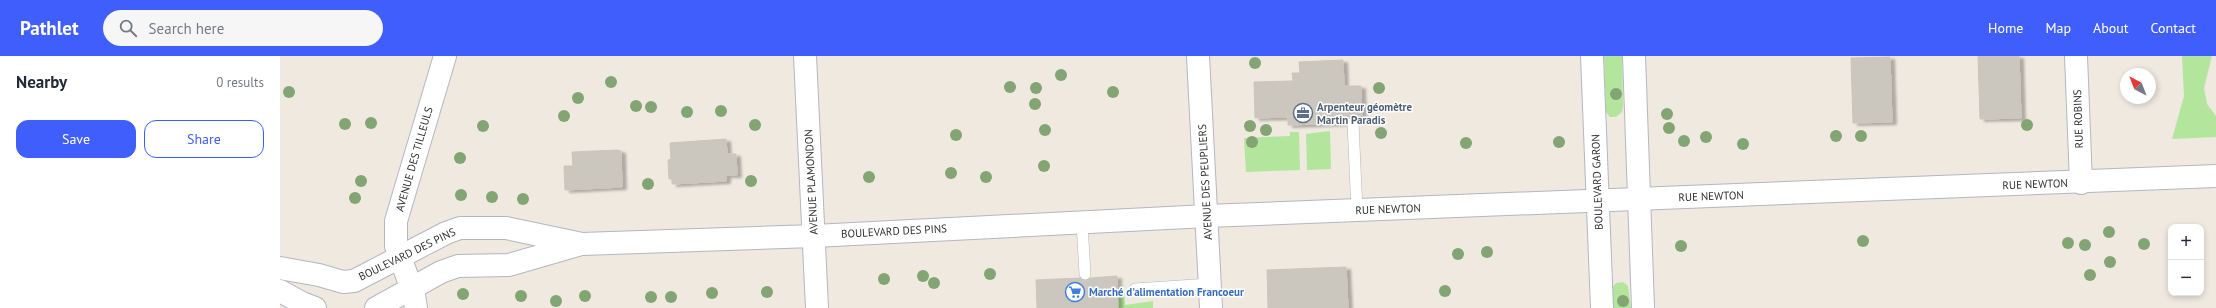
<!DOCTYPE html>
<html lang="en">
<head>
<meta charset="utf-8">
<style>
  body { margin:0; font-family:"PT Sans",sans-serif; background:#f6f6f7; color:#1f2937 }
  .controls { position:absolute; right:12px; bottom:12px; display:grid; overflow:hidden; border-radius:8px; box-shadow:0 2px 6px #0003 }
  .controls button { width:36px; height:36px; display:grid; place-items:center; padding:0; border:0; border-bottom:1px solid #e0e1e3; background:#fff; color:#1f2937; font:20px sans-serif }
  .compass { position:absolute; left:1840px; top:12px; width:36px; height:36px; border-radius:50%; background:#fff; box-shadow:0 2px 6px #0003; rotate:318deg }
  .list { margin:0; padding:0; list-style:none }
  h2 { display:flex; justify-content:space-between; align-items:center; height:52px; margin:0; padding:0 16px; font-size:17px }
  h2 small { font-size:13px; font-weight:400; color:#747a83 }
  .actions { display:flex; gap:8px; padding:12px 16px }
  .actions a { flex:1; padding:9px 0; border:1px solid #405efc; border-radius:12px; text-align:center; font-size:14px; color:#405efc }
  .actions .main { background:#405efc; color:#fff }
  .icon { flex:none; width:22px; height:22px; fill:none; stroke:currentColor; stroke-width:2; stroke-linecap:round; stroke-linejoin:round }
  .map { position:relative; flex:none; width:1936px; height:252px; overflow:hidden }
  header { display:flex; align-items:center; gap:24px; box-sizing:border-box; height:56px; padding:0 20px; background:#405efc; color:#fff }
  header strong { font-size:19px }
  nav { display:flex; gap:22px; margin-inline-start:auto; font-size:14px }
  .search { width:280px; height:36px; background:#f6f6f7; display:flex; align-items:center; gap:10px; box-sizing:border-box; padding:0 14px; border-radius:22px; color:#747a83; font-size:15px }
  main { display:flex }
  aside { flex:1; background:#fff }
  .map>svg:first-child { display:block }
  .green { fill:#b3e59d }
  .building { fill:#cbc7be; stroke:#cbc5b9; filter:url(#shadow) }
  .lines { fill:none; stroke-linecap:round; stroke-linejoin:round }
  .service-casing { stroke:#b4b6c1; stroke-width:12 }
  .minor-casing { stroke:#b4b6c1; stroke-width:24 }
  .tertiary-casing { stroke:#b4b6c1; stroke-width:24 }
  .service { stroke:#fff; stroke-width:11 }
  .minor { stroke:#fff; stroke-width:22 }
  .tertiary { stroke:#fff; stroke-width:22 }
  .tree { fill:#82a573 }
  .labels { text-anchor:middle; stroke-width:3; stroke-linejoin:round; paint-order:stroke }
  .service-label { font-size:11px; font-weight:bold; fill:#4e5e75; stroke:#fff; text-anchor:start }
  .street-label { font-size:11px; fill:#2e2e2e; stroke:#fff }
  .shop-label { font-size:11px; font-weight:bold; fill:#366cbe; stroke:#fff; text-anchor:start }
</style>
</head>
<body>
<header>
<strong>Pathlet</strong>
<div class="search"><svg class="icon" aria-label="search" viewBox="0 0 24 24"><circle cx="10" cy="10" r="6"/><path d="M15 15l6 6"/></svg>Search here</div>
<nav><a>Home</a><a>Map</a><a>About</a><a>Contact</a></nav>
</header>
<main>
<aside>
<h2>Nearby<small>0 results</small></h2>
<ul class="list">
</ul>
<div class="actions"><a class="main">Save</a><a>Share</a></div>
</aside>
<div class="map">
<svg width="1936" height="252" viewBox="0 0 1936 252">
  <defs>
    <filter id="shadow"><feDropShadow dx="4.5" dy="2.5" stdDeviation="1" flood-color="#0004"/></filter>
  </defs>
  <rect width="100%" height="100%" fill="#efe9e0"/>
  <path class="green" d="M 1324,0 L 1342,0 L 1343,50 L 1342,56 L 1336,61 L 1330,61 L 1326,56 Z
    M 1902,0 L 1932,0 L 1924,32 L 1927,48 L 1936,60 L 1936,81 L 1892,83 L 1904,40 Z
    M 1050,75 L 1051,113 L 1027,114 L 1026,78 Z
    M 1010,76 L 1019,76 L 1020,114 L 966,116 L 964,82 L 1010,80 Z
    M 1343,226 L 1348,230 L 1351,252 L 1333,252 L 1332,232 L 1336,227 Z
    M 837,233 L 844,233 L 845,249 L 873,245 L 873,252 L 838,252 Z"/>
  <path class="building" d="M 1698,0 L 1739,0 L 1741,62 L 1700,63 Z
    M 1610,1 L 1612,66 L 1573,67 L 1571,2 Z
    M 1063,4 L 1064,30 L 1081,30 L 1082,66 L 1073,60 L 1069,61 L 1066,67 L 1008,69 L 1008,61 L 975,62 L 974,26 L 1013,25 L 1012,17 L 1020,17 L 1019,6 Z
    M 446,83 L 447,98 L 456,98 L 457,119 L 446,119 L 446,125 L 392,128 L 392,123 L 389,123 L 388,104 L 391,103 L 390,87 Z
    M 337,94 L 341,95 L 342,131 L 285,134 L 284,110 L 293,110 L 292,96 Z
    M 1066,211 L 1068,252 L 988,252 L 987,214 Z
    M 837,220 L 838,252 L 757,252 L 756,224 L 799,222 L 805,225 L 811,222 Z"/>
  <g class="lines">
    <g class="service-casing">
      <path id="service" d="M 1073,67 L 1077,155
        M 802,167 L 805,218
        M 855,233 L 930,228"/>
    </g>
    <g class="minor-casing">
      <path id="minor" d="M 525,0 L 537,252
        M 918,0 L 931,252
        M 1312,0 L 1322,252
        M 1354,0 L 1363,252
        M 1796,0 L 1801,127
        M 136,252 L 134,239 L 116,190 L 116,165 L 165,0"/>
    </g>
    <g class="tertiary-casing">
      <path id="tertiary" d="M 0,212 L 39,219 L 63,226 L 74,225 L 166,177 L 180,172 L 226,172 L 302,188 L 534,180 L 927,160 L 1936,120
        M 0,235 L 22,247 L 35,252
        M 96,252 L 161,216 L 178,210 L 229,209 L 298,189"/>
    </g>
    <use href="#service" class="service"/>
    <use href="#minor" class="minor"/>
    <use href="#tertiary" class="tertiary"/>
  </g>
  <g class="tree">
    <circle cx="975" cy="7" r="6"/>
    <circle cx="781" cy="19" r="6"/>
    <circle cx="331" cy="26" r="6"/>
    <circle cx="730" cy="31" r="6"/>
    <circle cx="756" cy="32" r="6"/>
    <circle cx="1099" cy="32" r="6"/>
    <circle cx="9" cy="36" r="6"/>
    <circle cx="833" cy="36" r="6"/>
    <circle cx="1336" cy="38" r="6"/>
    <circle cx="298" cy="42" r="6"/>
    <circle cx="755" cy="48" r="6"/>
    <circle cx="356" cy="50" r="6"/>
    <circle cx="371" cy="51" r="6"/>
    <circle cx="441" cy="55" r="6"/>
    <circle cx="407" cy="56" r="6"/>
    <circle cx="1387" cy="58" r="6"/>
    <circle cx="284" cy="60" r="6"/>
    <circle cx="91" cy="67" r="6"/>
    <circle cx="65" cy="68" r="6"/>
    <circle cx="475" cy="69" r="6"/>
    <circle cx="1747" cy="69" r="6"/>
    <circle cx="203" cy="70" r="6"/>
    <circle cx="970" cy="70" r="6"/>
    <circle cx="1389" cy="72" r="6"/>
    <circle cx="765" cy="74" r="6"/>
    <circle cx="986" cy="74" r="6"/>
    <circle cx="1101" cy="77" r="6"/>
    <circle cx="676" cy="79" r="6"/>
    <circle cx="1556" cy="80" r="6"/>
    <circle cx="1581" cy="80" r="6"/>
    <circle cx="1426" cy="81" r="6"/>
    <circle cx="1404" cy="85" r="6"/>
    <circle cx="972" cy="86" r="6"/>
    <circle cx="1279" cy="86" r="6"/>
    <circle cx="1186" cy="87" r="6"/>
    <circle cx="1463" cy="88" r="6"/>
    <circle cx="180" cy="102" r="6"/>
    <circle cx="764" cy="110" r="6"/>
    <circle cx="671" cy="117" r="6"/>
    <circle cx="589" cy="121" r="6"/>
    <circle cx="706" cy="121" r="6"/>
    <circle cx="81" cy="125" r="6"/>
    <circle cx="471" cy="125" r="6"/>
    <circle cx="368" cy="128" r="6"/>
    <circle cx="181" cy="139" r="6"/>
    <circle cx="212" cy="141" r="6"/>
    <circle cx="75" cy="142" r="6"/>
    <circle cx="243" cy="143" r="6"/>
    <circle cx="1829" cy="176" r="6"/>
    <circle cx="1583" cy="185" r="6"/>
    <circle cx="1788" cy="187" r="6"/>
    <circle cx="1864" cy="188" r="6"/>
    <circle cx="1805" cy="189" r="6"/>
    <circle cx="1401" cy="190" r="6"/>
    <circle cx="1207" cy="196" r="6"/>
    <circle cx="1178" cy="198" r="6"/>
    <circle cx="1830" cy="206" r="6"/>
    <circle cx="710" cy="218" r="6"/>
    <circle cx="1810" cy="219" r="6"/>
    <circle cx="643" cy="220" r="6"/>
    <circle cx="604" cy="223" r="6"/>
    <circle cx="654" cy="227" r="6"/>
    <circle cx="1165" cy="235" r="6"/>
    <circle cx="487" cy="236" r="6"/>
    <circle cx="432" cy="237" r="6"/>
    <circle cx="183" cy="238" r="6"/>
    <circle cx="241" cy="240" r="6"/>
    <circle cx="305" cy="240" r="6"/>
    <circle cx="371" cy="241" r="6"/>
    <circle cx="391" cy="241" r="6"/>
    <circle cx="276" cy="245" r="6"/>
    <circle cx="1343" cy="245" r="6"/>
  </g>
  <defs>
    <g id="office-ring" transform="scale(1)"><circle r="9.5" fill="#fff" stroke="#5c6f8a" stroke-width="1.5"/><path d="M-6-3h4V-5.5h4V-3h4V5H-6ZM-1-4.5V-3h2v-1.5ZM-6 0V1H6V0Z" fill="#5c6f8a"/></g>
    <g id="supermarket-ring" transform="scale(1)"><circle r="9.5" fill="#fff" stroke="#3f7fe0" stroke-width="1.5"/><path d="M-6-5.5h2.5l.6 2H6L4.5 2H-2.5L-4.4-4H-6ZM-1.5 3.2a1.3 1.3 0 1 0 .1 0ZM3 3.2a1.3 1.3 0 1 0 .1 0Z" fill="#3f7fe0"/></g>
  </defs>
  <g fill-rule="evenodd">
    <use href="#office-ring" x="1023" y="57"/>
    <use href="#supermarket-ring" x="795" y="236"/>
  </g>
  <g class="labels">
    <g class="service-label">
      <text x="1037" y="55">Arpenteur géomètre<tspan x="1037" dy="13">Martin Paradis</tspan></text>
    </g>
    <g class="street-label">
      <text transform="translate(1798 63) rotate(-92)" y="4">RUE ROBINS</text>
      <text transform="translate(134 103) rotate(-74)" y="4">AVENUE DES TILLEULS</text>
      <text transform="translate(531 126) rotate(-93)" y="4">AVENUE PLAMONDON</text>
      <text transform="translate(925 126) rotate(-93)" y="4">AVENUE DES PEUPLIERS</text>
      <text transform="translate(1317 126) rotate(-92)" y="4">BOULEVARD GARON</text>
      <text transform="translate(1755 128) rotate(-2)" y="4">RUE NEWTON</text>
      <text transform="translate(1431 140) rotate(-2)" y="4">RUE NEWTON</text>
      <text transform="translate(1108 153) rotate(-2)" y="4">RUE NEWTON</text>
      <text transform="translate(614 175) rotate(-3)" y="4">BOULEVARD DES PINS</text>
      <text transform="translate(127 198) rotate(-26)" y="4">BOULEVARD DES PINS</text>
    </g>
    <g class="shop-label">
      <text x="809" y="240">Marché d'alimentation Francoeur</text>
    </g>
  </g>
</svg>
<div class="controls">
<button>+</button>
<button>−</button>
</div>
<svg class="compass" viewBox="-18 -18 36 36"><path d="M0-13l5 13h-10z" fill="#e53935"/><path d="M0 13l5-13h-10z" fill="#747a83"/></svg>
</div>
</main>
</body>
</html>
